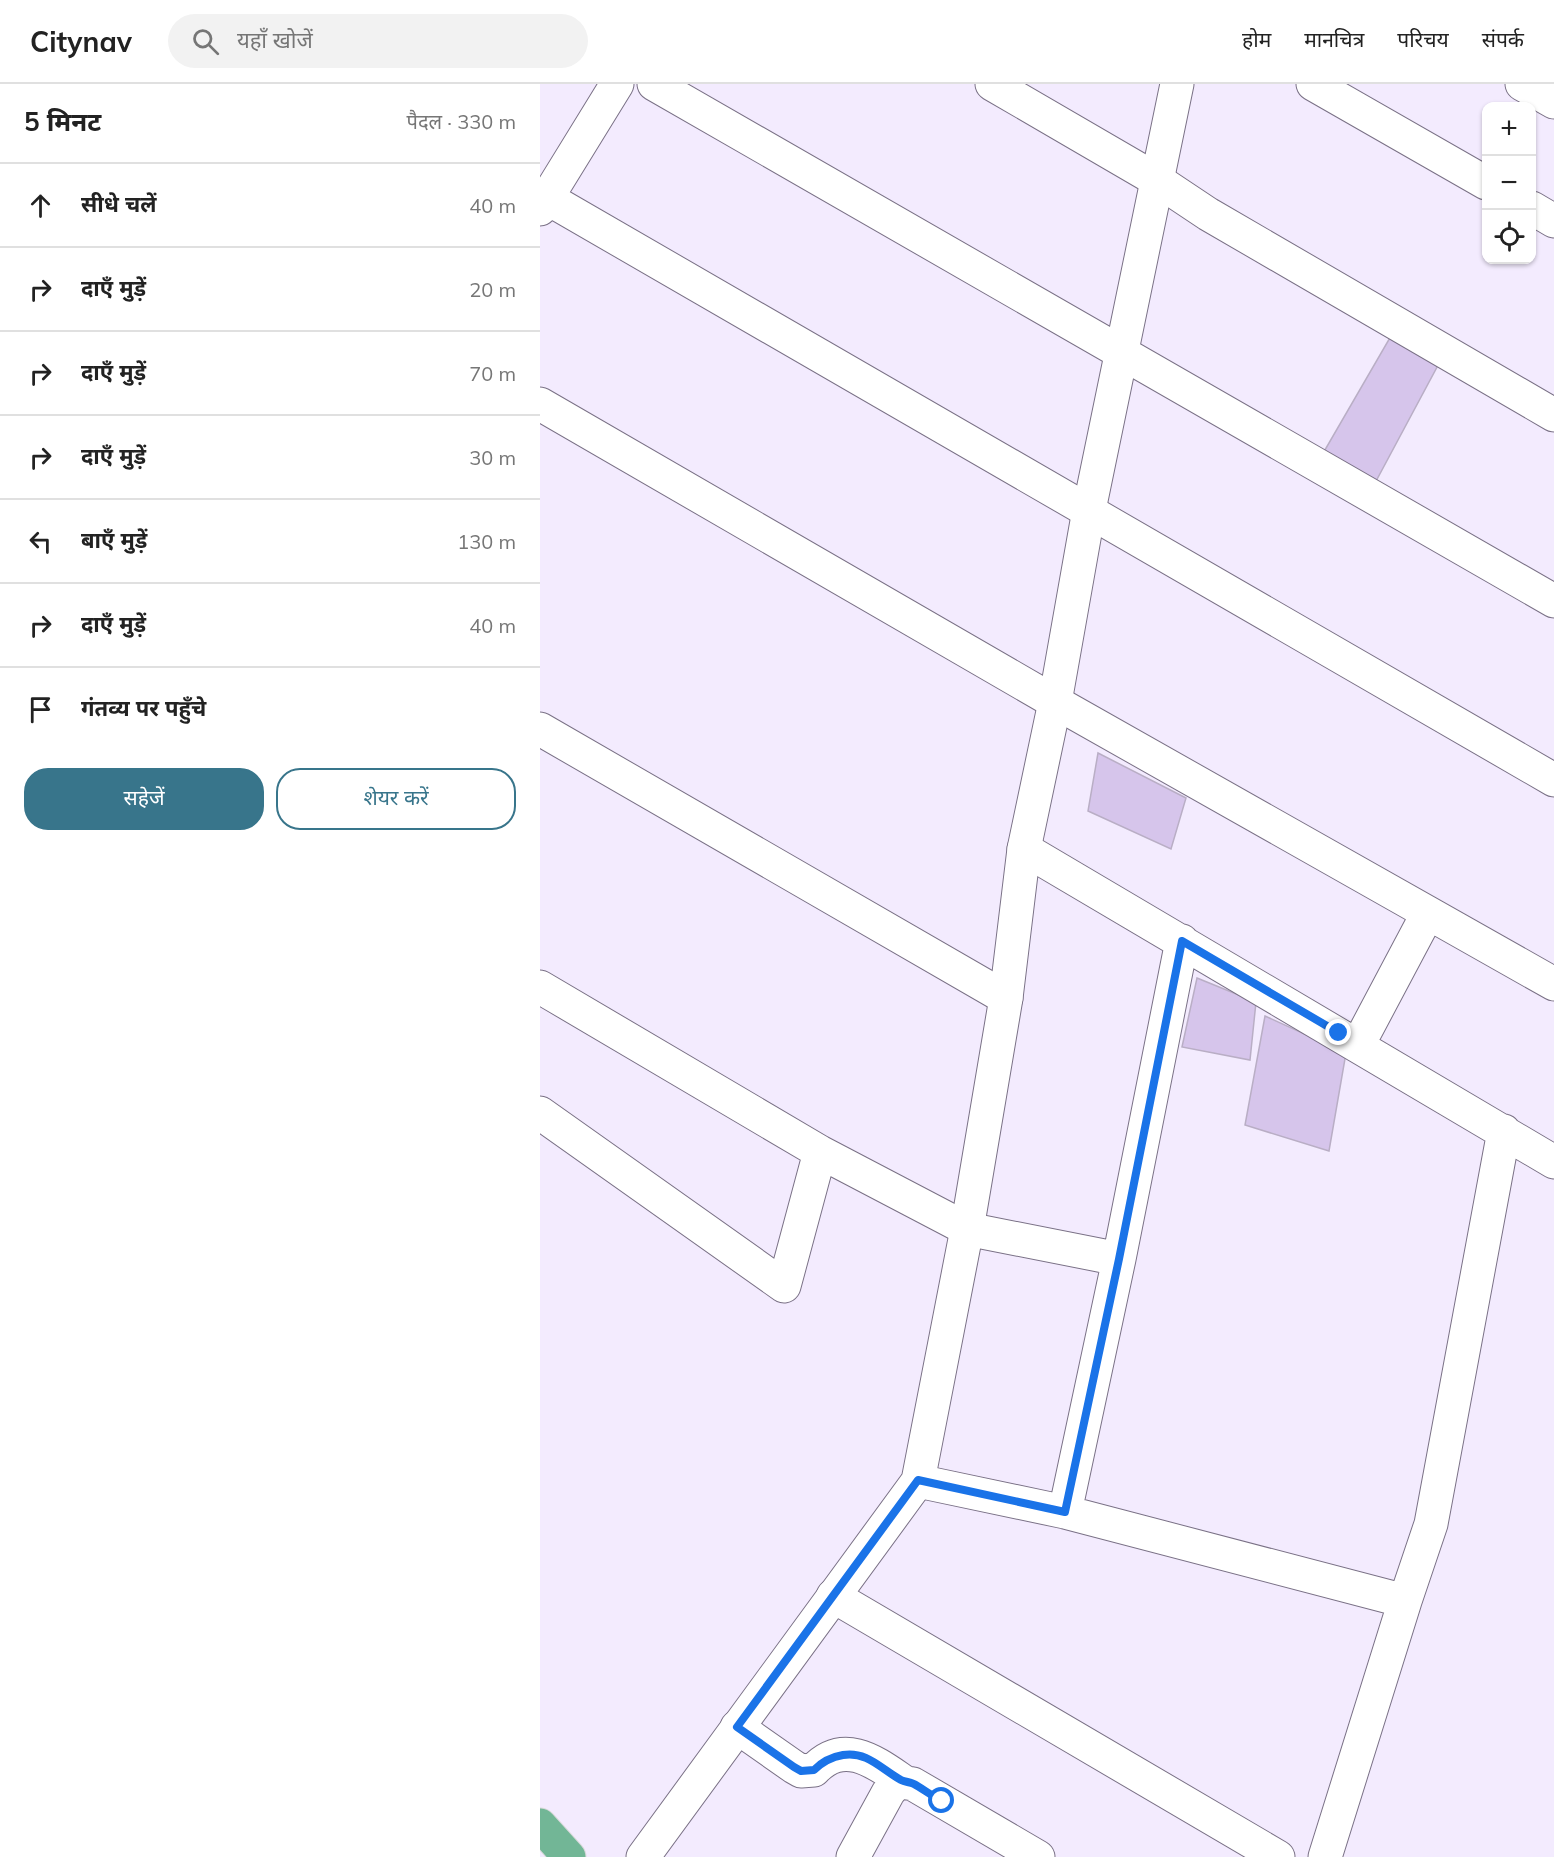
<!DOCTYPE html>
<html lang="hi">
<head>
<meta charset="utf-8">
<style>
  body { margin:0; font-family:Mulish,"Noto Sans Devanagari",sans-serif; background:#f2f2f2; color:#222 }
  .controls { position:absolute; right:18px; top:18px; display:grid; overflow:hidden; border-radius:12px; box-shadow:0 2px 4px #0004 }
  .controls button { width:54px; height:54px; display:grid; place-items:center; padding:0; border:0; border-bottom:2px solid #e0e0e0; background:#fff; color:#222; font:30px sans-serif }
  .stop { position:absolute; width:18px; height:18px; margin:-14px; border:4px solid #1a73e8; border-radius:50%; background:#fff }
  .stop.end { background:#1a73e8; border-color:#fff; box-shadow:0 2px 6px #0008 }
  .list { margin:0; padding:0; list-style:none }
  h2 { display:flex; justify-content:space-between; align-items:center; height:78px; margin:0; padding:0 24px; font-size:26px }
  h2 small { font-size:20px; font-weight:400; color:#767676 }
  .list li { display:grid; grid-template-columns:39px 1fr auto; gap:18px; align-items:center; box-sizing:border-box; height:84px; padding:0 24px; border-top:2px solid #e0e0e0 }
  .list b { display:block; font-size:22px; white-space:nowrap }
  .list em { font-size:20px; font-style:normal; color:#767676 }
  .actions { display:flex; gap:12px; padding:18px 24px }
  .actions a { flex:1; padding:14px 0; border:2px solid #38758b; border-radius:24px; text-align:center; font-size:21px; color:#38758b }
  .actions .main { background:#38758b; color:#fff }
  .icon { flex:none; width:33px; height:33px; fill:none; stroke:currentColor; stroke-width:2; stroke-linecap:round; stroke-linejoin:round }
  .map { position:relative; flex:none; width:1014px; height:1773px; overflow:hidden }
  header { display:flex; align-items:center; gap:36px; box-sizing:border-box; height:84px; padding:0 30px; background:#fff; border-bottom:2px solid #e0e0e0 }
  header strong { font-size:28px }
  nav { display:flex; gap:33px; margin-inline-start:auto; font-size:21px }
  .search { width:420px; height:54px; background:#f2f2f2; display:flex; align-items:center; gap:15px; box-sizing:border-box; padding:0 21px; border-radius:33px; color:#767676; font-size:22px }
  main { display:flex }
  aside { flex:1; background:#fff }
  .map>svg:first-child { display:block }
  .building { fill:#d6c5eb; stroke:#b9aec5; stroke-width:1.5 }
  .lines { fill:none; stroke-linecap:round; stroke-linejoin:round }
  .minor-casing { stroke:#7a7186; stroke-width:35 }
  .tertiary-casing { stroke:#7a7186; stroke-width:35 }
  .trunk-casing { stroke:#d9d9da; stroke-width:35 }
  .minor { stroke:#fff; stroke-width:33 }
  .tertiary { stroke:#fff; stroke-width:33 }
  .trunk { stroke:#72b696; stroke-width:33 }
  .route { stroke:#1a73e8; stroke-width:8 }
</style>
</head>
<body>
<header>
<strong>Citynav</strong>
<div class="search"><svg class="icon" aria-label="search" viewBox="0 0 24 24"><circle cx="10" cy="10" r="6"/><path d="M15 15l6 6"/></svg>यहाँ खोजें</div>
<nav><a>होम</a><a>मानचित्र</a><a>परिचय</a><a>संपर्क</a></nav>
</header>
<main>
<aside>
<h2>5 मिनट<small>पैदल · 330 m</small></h2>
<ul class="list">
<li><svg class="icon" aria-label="ahead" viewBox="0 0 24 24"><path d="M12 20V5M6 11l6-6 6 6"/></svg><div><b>सीधे चलें</b></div><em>40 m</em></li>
<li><svg class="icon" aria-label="right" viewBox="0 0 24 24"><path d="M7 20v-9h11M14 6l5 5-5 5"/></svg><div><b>दाएँ मुड़ें</b></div><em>20 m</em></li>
<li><svg class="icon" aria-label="right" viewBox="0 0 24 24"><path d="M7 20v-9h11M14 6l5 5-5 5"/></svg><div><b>दाएँ मुड़ें</b></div><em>70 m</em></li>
<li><svg class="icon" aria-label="right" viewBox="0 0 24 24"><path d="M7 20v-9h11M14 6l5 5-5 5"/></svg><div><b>दाएँ मुड़ें</b></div><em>30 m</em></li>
<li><svg class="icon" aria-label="left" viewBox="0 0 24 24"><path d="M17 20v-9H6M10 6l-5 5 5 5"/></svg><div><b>बाएँ मुड़ें</b></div><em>130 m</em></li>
<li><svg class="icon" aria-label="right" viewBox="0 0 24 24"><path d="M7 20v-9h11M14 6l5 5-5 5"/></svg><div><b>दाएँ मुड़ें</b></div><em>40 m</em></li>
<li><svg class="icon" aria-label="arrive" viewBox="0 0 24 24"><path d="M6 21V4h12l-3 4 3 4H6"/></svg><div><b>गंतव्य पर पहुँचे</b></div></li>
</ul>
<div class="actions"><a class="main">सहेजें</a><a>शेयर करें</a></div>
</aside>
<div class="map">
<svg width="1014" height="1773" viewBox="0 0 1014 1773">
  <rect width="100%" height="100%" fill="#f3ebfe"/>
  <path class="building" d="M 855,245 L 904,270 L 835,399 L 782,371 Z
    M 558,669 L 646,714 L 631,765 L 548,727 Z
    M 657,894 L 716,918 L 710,976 L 642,963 Z
    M 725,932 L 806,969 L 789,1067 L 705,1041 Z"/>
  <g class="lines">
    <g class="minor-casing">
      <path id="minor" d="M 114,0 L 1014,517
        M 452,0 L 617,96 L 668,130 L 1014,331
        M 773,0 L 946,99
        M 982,0 L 1014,18
        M 0,110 L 1014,696
        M 992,124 L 1014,137
        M 0,125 L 77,0
        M 0,320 L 515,618 L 1014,900
        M 0,645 L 466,914
        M 484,765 L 1014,1078
        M 0,903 L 280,1068 L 427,1145 L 579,1175
        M 818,961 L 888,829
        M 0,1029 L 244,1202 L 280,1068
        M 378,1397 L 525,1428 L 865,1517
        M 525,1428 L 579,1175 L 642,857
        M 293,1512 L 738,1773
        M 197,1643 L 254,1683 L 261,1687 L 274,1686 C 304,1654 335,1678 363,1697
        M 313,1773 L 348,1709 C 355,1699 361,1697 373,1700 L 498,1773
        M 785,1773 L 865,1517 L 891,1440 L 964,1047"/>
    </g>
    <g class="tertiary-casing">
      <path id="tertiary" d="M 103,1773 L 378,1397 L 427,1145 L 466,914 L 484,765 L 515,618 L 549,426 L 637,0"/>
    </g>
    <g class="trunk-casing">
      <path id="trunk" d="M 0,1741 L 29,1773"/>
    </g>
    <use href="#minor" class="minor"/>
    <use href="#tertiary" class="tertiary"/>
    <use href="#trunk" class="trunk"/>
  </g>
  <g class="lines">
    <path class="route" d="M 402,1717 C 392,1712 383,1705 374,1700 C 370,1698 365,1698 361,1696 C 341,1685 327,1667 303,1671 C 291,1673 283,1677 274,1686 L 261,1687 L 254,1683 L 197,1643 L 378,1396 L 525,1428 L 579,1175 L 642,857 L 799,949"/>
  </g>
</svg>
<div class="controls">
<button>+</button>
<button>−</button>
<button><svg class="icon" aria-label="locate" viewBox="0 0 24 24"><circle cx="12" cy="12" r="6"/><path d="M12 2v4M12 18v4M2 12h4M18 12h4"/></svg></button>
</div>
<div class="stop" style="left:402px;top:1717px"></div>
<div class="stop end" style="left:799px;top:949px"></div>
</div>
</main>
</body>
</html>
